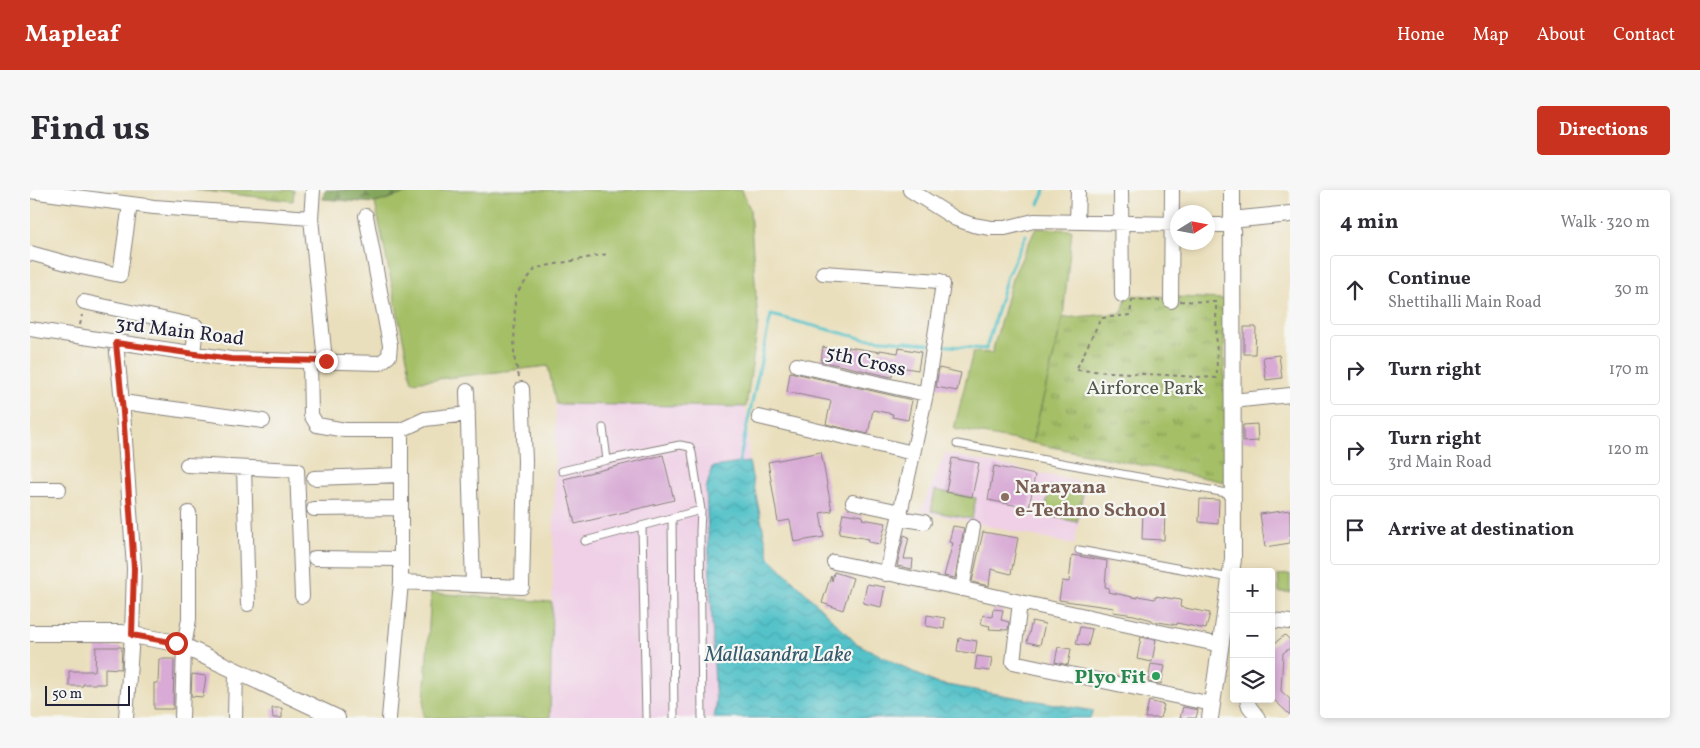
<!DOCTYPE html>
<html lang="en">
<head>
<meta charset="utf-8">
<style>
  body { margin:0; font-family:Vollkorn,serif; background:#f7f7f7; color:#2b2b33 }
  .controls { position:absolute; right:15px; bottom:15px; display:grid; overflow:hidden; border-radius:5px; box-shadow:0 2px 8px #0003 }
  .controls button { width:45px; height:45px; display:grid; place-items:center; padding:0; border:0; border-bottom:1px solid #e1e1e2; background:#fff; color:#2b2b33; font:25px sans-serif }
  .compass { position:absolute; left:1140px; top:15px; width:45px; height:45px; border-radius:50%; background:#fff; box-shadow:0 2px 8px #0003; rotate:79deg }
  .scale { position:absolute; left:15px; bottom:12px; width:85px; box-sizing:border-box; padding-left:5px; border:2px solid #22223b; border-top:0; font-size:14px; line-height:18px; white-space:nowrap; color:#22223b; -webkit-text-stroke:4px #f6f6f2; paint-order:stroke }
  .stop { position:absolute; width:15px; height:15px; margin:-11px; border:4px solid #c8321e; border-radius:50%; background:#fff }
  .stop.end { background:#c8321e; border-color:#fff; box-shadow:0 1px 5px #0008 }
  .list { margin:0; padding:0; list-style:none }
  h2 { display:flex; justify-content:space-between; align-items:center; height:65px; margin:0; padding:0 20px; font-size:21px }
  h2 small { font-size:16px; font-weight:400; color:#7c7c81 }
  .list li { display:grid; grid-template-columns:32px 1fr auto; gap:15px; align-items:center; box-sizing:border-box; height:70px; margin:0 10px 10px; padding:0 10px; border:1px solid #e1e1e2; border-radius:5px }
  .list b { display:block; font-size:19px; white-space:nowrap }
  .list p { margin:0; font-size:16px; white-space:nowrap; color:#7c7c81 }
  .list em { font-size:16px; font-style:normal; color:#7c7c81 }
  .icon { flex:none; width:28px; height:28px; fill:none; stroke:currentColor; stroke-width:2; stroke-linecap:round; stroke-linejoin:round }
  .map { position:relative; flex:none; width:1260px; height:528px; overflow:hidden; border-radius:5px }
  header { display:flex; align-items:center; gap:30px; box-sizing:border-box; height:70px; padding:0 25px; background:#c8321e; color:#fff }
  header strong { font-size:24px }
  nav { display:flex; gap:28px; margin-inline-start:auto; font-size:18px }
  .intro { display:flex; align-items:center; justify-content:space-between; box-sizing:border-box; height:120px; padding:0 30px }
  h1 { margin:0; font-size:35px }
  .button { padding:12px 22px; border-radius:5px; background:#c8321e; color:#fff; font-size:18px; font-weight:700 }
  main { display:flex; gap:30px; padding:0 30px }
  aside { flex:1; background:#fff; border-radius:5px; box-shadow:0 2px 8px #0003 }
  .map>svg:first-child { display:block }
  .built { fill:#efd0e6 }
  .grass { fill:#a4bf66; stroke:#637050 }
  .forest { fill:url(#forest-firs); stroke:#52644b }
  .park { fill:url(#park-tufts); stroke:#637050 }
  .water { fill:url(#water-waves); stroke:#3b7282 }
  .lines { fill:none; stroke-linecap:round; stroke-linejoin:round }
  .stream { stroke:#54c2c9; stroke-width:3 }
  .building { fill:#d8aad5 }
  .service-casing { stroke:#86807c; stroke-width:9 }
  .minor-casing { stroke:#86807c; stroke-width:16 }
  .tertiary-casing { stroke:#86807c; stroke-width:18 }
  .path { stroke:#86807c; stroke-width:2; stroke-dasharray:4 4; stroke-linecap:butt }
  .service { stroke:#fff; stroke-width:7 }
  .minor { stroke:#fff; stroke-width:14 }
  .tertiary { stroke:#fff; stroke-width:16 }
  .route { stroke:#c8321e; stroke-width:6 }
  .education-dot { fill:#8d6e63; stroke:#f6f6f2; stroke-width:2 }
  .leisure-dot { fill:#2e9e5b; stroke:#f6f6f2; stroke-width:2 }
  .labels { text-anchor:middle; stroke-width:4.5; stroke-linejoin:round; paint-order:stroke }
  .street-label { font-size:20px; fill:#22223b; stroke:#f6f6f2 }
  .park-label { font-size:20px; fill:#50594a; stroke:#f6f6f2 }
  .education-label { font-size:20px; font-weight:bold; fill:#785e54; stroke:#f6f6f2; text-anchor:start }
  .leisure-label { font-size:20px; font-weight:bold; fill:#27864d; stroke:#f6f6f2; text-anchor:end }
  .water-label { font-size:21px; font-style:italic; fill:#345a6d; stroke:#f6f6f2 }
</style>
</head>
<body>
<header>
<strong>Mapleaf</strong>
<nav><a>Home</a><a>Map</a><a>About</a><a>Contact</a></nav>
</header>
<div class="intro"><h1>Find us</h1><a class="button">Directions</a></div>
<main>
<div class="map">
<svg width="1260" height="528" viewBox="0 0 1260 528">
  <defs>
    <pattern id="forest-firs" width="22" height="20" patternUnits="userSpaceOnUse" patternTransform="scale(1.25)"><rect width="22" height="20" fill="#83a65b"/><path d="M5 1l3.5 6h-7zM16 11l3.5 6h-7z" fill="#6b874c"/></pattern>
    <pattern id="park-tufts" width="24" height="20" patternUnits="userSpaceOnUse" patternTransform="scale(1.25)"><rect width="24" height="20" fill="#a4bf66"/><path d="M3 7l-1-3M5 7V3M7 7l1-3M15 17l-1-3M17 17v-4M19 17l1-3" fill="none" stroke="#859b55"/></pattern>
    <pattern id="water-waves" width="16" height="10" patternUnits="userSpaceOnUse" patternTransform="scale(1.25)"><rect width="16" height="10" fill="#54c2c9"/><path d="M0 5q4-4 8 0t8 0" fill="none" stroke="#49a6ae"/></pattern>
  </defs>
  <rect width="100%" height="100%" fill="#f6f6f2"/>
  <filter id="ink" filterUnits="userSpaceOnUse"><feTurbulence type="fractalNoise" baseFrequency=".02" numOctaves="2"/><feDisplacementMap in="SourceGraphic" scale="10" xChannelSelector="R" yChannelSelector="G"/><feConvolveMatrix kernelMatrix="1 2 1 2 8 2 1 2 1" color-interpolation-filters="sRGB"/></filter>
  <filter id="wash" filterUnits="userSpaceOnUse"><feTurbulence type="fractalNoise" baseFrequency=".0096" numOctaves="4" result="noise"/><feDisplacementMap in="SourceGraphic" scale="20" xChannelSelector="R" yChannelSelector="G"/><feGaussianBlur stdDeviation="1.12" result="paint"/><feColorMatrix in="noise" values="0 0 0 0 0 0 0 0 0 0 0 0 0 0 0 0 0 1.4 0 .05"/><feComposite in="paint" operator="in"/></filter>
  <g filter="url(#wash)">
    <rect width="100%" height="100%" fill="#eadfbc"/>
    <path class="built" d="M 526,214 L 716,217 L 719,272 L 682,277 L 686,518 L 684,528 L 520,528 Z
      M 915,263 L 1057,293 L 1044,355 L 891,321 Z"/>
    <path class="grass" d="M 386,0 L 712,0 L 720,19 L 728,134 L 716,217 L 526,214 L 518,176 L 382,192 L 345,13 Z
      M 1006,38 L 1042,40 L 1033,128 L 1002,253 L 924,239 L 943,162 L 962,163 L 982,89 Z
      M 1020,296 L 1053,303 L 1047,332 L 1014,325 Z
      M 905,300 L 946,308 L 942,329 L 901,321 Z
      M 1260,384 L 1260,402 L 1249,402 L 1248,385 Z
      M 401,403 L 522,412 L 520,528 L 397,528 L 393,526 Z"/>
    <path class="forest" d="M 295,0 L 386,0 L 345,13 L 293,9 Z"/>
    <path class="park" d="M 166,0 L 264,0 L 263,11 Z
      M 1097,105 L 1194,109 L 1195,292 L 1002,253 L 1033,128 L 1092,123 Z"/>
    <path class="water" d="M 719,272 L 739,367 L 826,453 L 905,493 L 1064,521 L 1060,528 L 684,528 L 686,518 L 676,299 L 682,277 Z"/>
    <g class="lines">
      <path class="stream" d="M 1009,14 L 1015,0
        M 908,155 L 956,159 L 977,86 L 996,45
        M 708,277 L 741,125 L 831,148 L 899,154"/>
    </g>
    <g id="blocks">
      <path class="building" d="M 1214,137 L 1226,137 L 1225,164 L 1214,164 Z
        M 793,157 L 804,159 L 805,157 L 817,159 L 818,157 L 850,162 L 850,160 L 868,163 L 869,158 L 891,162 L 888,180 L 864,176 L 862,187 L 791,171 Z
        M 1249,165 L 1252,188 L 1236,190 L 1233,167 Z
        M 909,178 L 931,183 L 927,201 L 906,197 Z
        M 760,182 L 882,210 L 878,230 L 862,227 L 863,224 L 843,220 L 838,244 L 796,234 L 801,211 L 757,202 Z
        M 1227,234 L 1228,251 L 1213,252 L 1213,235 Z
        M 791,262 L 802,321 L 790,323 L 794,347 L 764,352 L 760,330 L 748,332 L 738,272 Z
        M 633,265 L 644,310 L 545,334 L 534,289 Z
        M 922,268 L 949,273 L 942,307 L 916,302 Z
        M 964,276 L 1005,285 L 999,318 L 958,310 Z
        M 1170,309 L 1189,310 L 1188,334 L 1169,332 Z
        M 1260,320 L 1260,353 L 1235,357 L 1230,324 Z
        M 1113,321 L 1135,322 L 1134,350 L 1112,349 Z
        M 813,323 L 833,326 L 832,329 L 856,333 L 850,354 L 838,352 L 839,349 L 809,344 Z
        M 923,336 L 934,338 L 925,388 L 914,386 L 923,353 L 919,352 Z
        M 953,342 L 988,348 L 981,384 L 961,379 L 959,396 L 942,392 Z
        M 874,345 L 879,347 L 874,369 L 883,369 L 882,379 L 867,376 Z
        M 1042,365 L 1077,371 L 1075,397 L 1079,398 L 1078,402 L 1108,408 L 1108,406 L 1125,409 L 1125,406 L 1151,410 L 1150,417 L 1180,423 L 1176,439 L 1147,433 L 1147,435 L 1122,431 L 1122,430 L 1104,425 L 1083,422 L 1084,418 L 1029,410 L 1032,391 L 1039,392 Z
        M 804,382 L 823,388 L 813,420 L 792,413 L 801,385 L 802,391 Z
        M 837,394 L 855,397 L 851,417 L 833,413 Z
        M 963,419 L 973,420 L 971,430 L 979,432 L 978,440 L 959,439 L 960,436 L 951,434 L 953,425 L 962,427 Z
        M 897,425 L 915,428 L 914,439 L 896,436 Z
        M 1002,431 L 1015,434 L 1010,455 L 997,452 Z
        M 1050,437 L 1062,439 L 1058,456 L 1046,454 Z
        M 1255,445 L 1260,450 L 1260,458 L 1253,463 L 1251,501 L 1260,509 L 1260,525 L 1241,507 L 1241,456 Z
        M 1111,447 L 1126,450 L 1122,472 L 1107,469 Z
        M 929,448 L 947,451 L 945,464 L 927,461 Z
        M 66,457 L 92,457 L 91,479 L 75,478 L 75,494 L 53,494 L 53,496 L 39,496 L 39,481 L 65,481 Z
        M 1028,457 L 1041,459 L 1038,475 L 1025,472 Z
        M 947,466 L 962,468 L 960,481 L 945,479 Z
        M 129,469 L 144,469 L 143,519 L 124,519 L 124,493 L 128,493 Z
        M 1121,474 L 1135,476 L 1131,494 L 1118,492 Z
        M 162,484 L 176,486 L 173,507 L 161,506 Z
        M 1119,511 L 1134,515 L 1130,528 L 1115,528 Z
        M 1153,517 L 1168,520 L 1166,528 L 1150,528 Z
        M 242,518 L 252,518 L 252,528 L 243,528 Z"/>
    </g>
  </g>
  <g filter="url(#ink)">
    <use href="#blocks" fill-opacity="0" stroke="#86807c" stroke-width="1"/>
    <g class="lines">
      <g class="service-casing">
        <path id="service" d="M 573,238 L 577,270 L 650,255 L 660,257 L 662,263 L 671,320 L 670,342 L 672,528
          M 927,254 L 1202,304
          M 532,281 L 577,270
          M 642,328 L 644,528
          M 612,336 L 616,528
          M 555,351 L 671,320
          M 1049,360 L 1200,388"/>
      </g>
      <g class="minor-casing">
        <path id="minor" d="M 283,0 L 281,28 L 295,171
          M 880,0 L 926,29 L 943,35 L 961,38 L 975,38 L 1004,31 L 1148,34
          M 1091,0 L 1092,105
          M 0,1 L 124,17 L 281,28
          M 1047,32 L 1048,0
          M 1178,35 L 1201,35
          M 0,63 L 51,77 L 90,85 L 100,14
          M 793,83 L 910,91 L 913,94 L 896,204 L 869,328 L 894,332
          M 1141,111 L 1142,0
          M 54,112 L 166,136 L 163,164
          M 0,139 L 201,169 L 350,173 L 359,166 L 360,155 L 336,26
          M 86,153 L 93,222 L 104,378 L 102,445 L 96,528
          M 280,171 L 281,225 L 287,235 L 315,240 L 371,240 L 395,229 L 438,224
          M 767,175 L 896,204
          M 437,201 L 443,395
          M 1202,211 L 1260,205
          M 92,212 L 233,231
          M 729,227 L 883,263
          M 157,275 L 267,280 L 272,406
          M 214,278 L 218,414
          M 284,288 L 370,285
          M 0,299 L 29,299
          M 823,312 L 871,322
          M 284,319 L 371,318
          M 285,368 L 370,369
          M 804,372 L 938,400 L 990,412
          M 856,384 L 869,328
          M 371,392 L 492,397 L 495,271 L 492,199
          M 932,399 L 943,337
          M 1241,430 L 1260,432
          M 1217,509 L 1219,516 L 1228,528
          M 1182,514 L 983,472 L 990,412 L 1191,455
          M 152,528 L 154,456 L 159,429 L 159,323
          M 205,528 L 206,481
          M 359,528 L 371,392 L 371,240"/>
      </g>
      <g class="tertiary-casing">
        <path id="tertiary" d="M 1201,30 L 1260,24
          M 0,443 L 91,443 L 147,453 L 307,528
          M 1180,528 L 1203,369 L 1202,0"/>
      </g>
      <path class="path" d="M 1102,110 L 1186,112 L 1187,188 L 1046,180 L 1071,128 L 1100,125 Z
        M 50,135 L 52,125
        M 489,187 L 484,167 L 485,105 L 506,78 L 577,64"/>
      <use href="#service" class="service"/>
      <use href="#minor" class="minor"/>
      <use href="#tertiary" class="tertiary"/>
    </g>
  </g>
  <g class="lines" filter="url(#ink)">
    <path class="route" d="M 146,453 L 102,445 L 104,378 L 93,222 L 86,153 L 201,169 L 296,171"/>
  </g>
  <circle class="education-dot" cx="975" cy="307" r="5"/>
  <circle class="leisure-dot" cx="1126" cy="486" r="5"/>
  <g class="labels">
    <g class="street-label">
      <text transform="translate(150 140) rotate(7)" y="7">3rd Main Road</text>
      <text transform="translate(836 170) rotate(13)" y="7">5th Cross</text>
    </g>
    <g class="park-label">
      <text x="1115" y="204">Airforce Park</text>
    </g>
    <g class="education-label">
      <text x="985" y="303">Narayana<tspan x="985" dy="23">e-Techno School</tspan></text>
    </g>
    <g class="leisure-label">
      <text x="1116" y="493">Plyo Fit</text>
    </g>
    <g class="water-label">
      <text x="748" y="471">Mallasandra Lake</text>
    </g>
  </g>
</svg>
<div class="controls">
<button>+</button>
<button>−</button>
<button><svg class="icon" aria-label="layers" viewBox="0 0 24 24"><path d="M12 4l9 5-9 5-9-5zM3 14l9 5 9-5"/></svg></button>
</div>
<svg class="compass" viewBox="-18 -18 36 36"><path d="M0-13l5 13h-10z" fill="#e53935"/><path d="M0 13l5-13h-10z" fill="#7c7c81"/></svg>
<div class="scale">50 m</div>
<div class="stop" style="left:146px;top:453px"></div>
<div class="stop end" style="left:296px;top:171px"></div>
</div>
<aside>
<h2>4 min<small>Walk · 320 m</small></h2>
<ul class="list">
<li><svg class="icon" aria-label="ahead" viewBox="0 0 24 24"><path d="M12 20V5M6 11l6-6 6 6"/></svg><div><b>Continue</b><p>Shettihalli Main Road</p></div><em>30 m</em></li>
<li><svg class="icon" aria-label="right" viewBox="0 0 24 24"><path d="M7 20v-9h11M14 6l5 5-5 5"/></svg><div><b>Turn right</b></div><em>170 m</em></li>
<li><svg class="icon" aria-label="right" viewBox="0 0 24 24"><path d="M7 20v-9h11M14 6l5 5-5 5"/></svg><div><b>Turn right</b><p>3rd Main Road</p></div><em>120 m</em></li>
<li><svg class="icon" aria-label="arrive" viewBox="0 0 24 24"><path d="M6 21V4h12l-3 4 3 4H6"/></svg><div><b>Arrive at destination</b></div></li>
</ul>
</aside>
</main>
</body>
</html>
